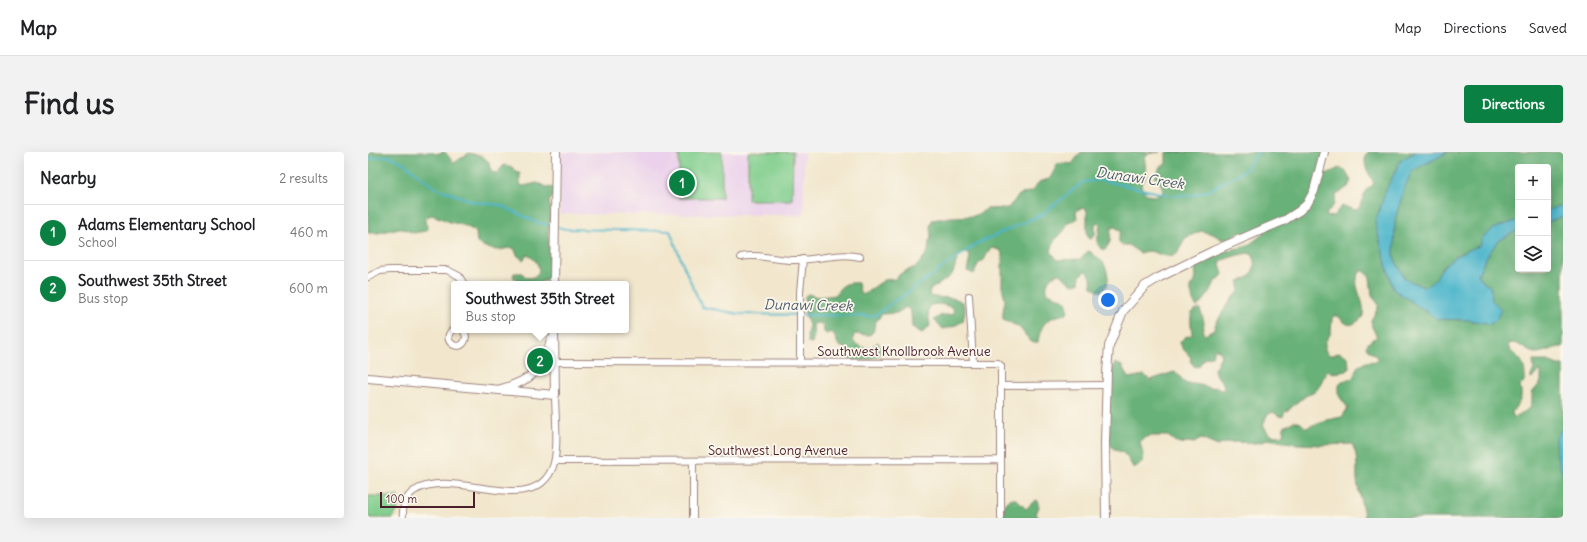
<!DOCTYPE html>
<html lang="en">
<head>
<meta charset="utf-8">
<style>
  body { margin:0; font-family:Delius,sans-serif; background:#f2f2f2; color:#202124 }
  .controls { position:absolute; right:12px; top:12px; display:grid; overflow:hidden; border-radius:4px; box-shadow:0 4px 16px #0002 }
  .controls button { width:36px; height:36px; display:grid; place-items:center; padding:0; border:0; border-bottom:1px solid #e0e0e0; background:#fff; color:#202124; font:20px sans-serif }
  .scale { position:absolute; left:12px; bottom:10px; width:95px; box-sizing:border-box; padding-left:4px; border:2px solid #4a1f2b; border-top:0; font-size:11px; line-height:14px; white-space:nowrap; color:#4a1f2b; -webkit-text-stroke:3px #fbf7ec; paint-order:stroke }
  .you { position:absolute; left:740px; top:148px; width:14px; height:14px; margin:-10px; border:3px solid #fff; border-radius:50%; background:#1a73e8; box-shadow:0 0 0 6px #1a73e833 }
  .badge { display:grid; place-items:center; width:26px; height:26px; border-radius:50%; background:#0b8043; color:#fff; font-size:13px; font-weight:700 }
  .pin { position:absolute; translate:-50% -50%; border:2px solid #fff; box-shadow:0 1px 4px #0006 }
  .popup { position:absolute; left:83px; top:129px; width:178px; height:52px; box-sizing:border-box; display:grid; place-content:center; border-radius:4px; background:#fff; filter:drop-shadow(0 1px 3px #0005); font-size:13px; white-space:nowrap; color:#757577 }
  .popup b { font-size:15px; color:#202124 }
  .popup::after { content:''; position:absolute; left:50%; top:100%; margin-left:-8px; border:8px solid transparent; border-top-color:#fff }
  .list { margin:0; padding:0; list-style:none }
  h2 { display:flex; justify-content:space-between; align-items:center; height:52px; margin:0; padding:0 16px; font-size:17px }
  h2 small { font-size:13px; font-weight:400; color:#757577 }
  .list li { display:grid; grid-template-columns:26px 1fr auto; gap:12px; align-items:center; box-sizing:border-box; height:56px; padding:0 16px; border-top:1px solid #e0e0e0 }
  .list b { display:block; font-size:15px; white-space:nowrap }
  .list p { margin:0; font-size:13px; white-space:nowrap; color:#757577 }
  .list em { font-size:13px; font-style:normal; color:#757577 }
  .icon { flex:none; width:22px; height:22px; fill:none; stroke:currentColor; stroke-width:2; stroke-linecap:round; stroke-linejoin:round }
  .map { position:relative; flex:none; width:1195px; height:366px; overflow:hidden; border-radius:4px }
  header { display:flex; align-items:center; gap:24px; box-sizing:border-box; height:56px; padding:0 20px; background:#fff; border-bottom:1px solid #e0e0e0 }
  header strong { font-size:19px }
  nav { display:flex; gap:22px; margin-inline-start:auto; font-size:14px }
  .intro { display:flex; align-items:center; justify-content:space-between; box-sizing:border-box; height:96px; padding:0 24px }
  h1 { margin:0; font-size:28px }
  .button { padding:10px 18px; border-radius:4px; background:#0b8043; color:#fff; font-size:14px; font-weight:700 }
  main { display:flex; gap:24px; padding:0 24px }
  aside { flex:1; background:#fff; border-radius:4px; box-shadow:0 4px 16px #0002 }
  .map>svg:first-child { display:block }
  .built { fill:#ebd1eb }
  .green { fill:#81ce8d; stroke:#66765c }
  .forest { fill:#68b178; stroke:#596852; fill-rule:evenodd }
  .water { fill:#4cb5ca; stroke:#4b6a7a }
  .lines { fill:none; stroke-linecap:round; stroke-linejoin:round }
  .stream { stroke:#4cb5ca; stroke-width:2 }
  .minor-casing { stroke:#9e837c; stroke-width:8 }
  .tertiary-casing { stroke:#9e837c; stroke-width:10 }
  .minor { stroke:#fff; stroke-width:6 }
  .tertiary { stroke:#fff; stroke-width:8 }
  .labels { text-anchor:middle; stroke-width:3.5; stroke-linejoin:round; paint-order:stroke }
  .street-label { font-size:13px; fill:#4a1f2b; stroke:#fbf7ec }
  .water-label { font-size:14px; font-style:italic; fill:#4b5b6b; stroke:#fbf7ec }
</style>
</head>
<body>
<header>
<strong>Map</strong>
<nav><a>Map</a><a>Directions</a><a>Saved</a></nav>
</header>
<div class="intro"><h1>Find us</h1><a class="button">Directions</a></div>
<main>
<aside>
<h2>Nearby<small>2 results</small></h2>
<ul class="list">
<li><span class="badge">1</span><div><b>Adams Elementary School</b><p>School</p></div><em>460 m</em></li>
<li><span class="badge">2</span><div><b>Southwest 35th Street</b><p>Bus stop</p></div><em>600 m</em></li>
</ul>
</aside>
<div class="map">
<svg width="1195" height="366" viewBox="0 0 1195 366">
  <rect width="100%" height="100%" fill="#fbf7ec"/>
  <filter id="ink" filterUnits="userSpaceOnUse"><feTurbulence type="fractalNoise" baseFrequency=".025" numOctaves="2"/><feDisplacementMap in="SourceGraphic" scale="8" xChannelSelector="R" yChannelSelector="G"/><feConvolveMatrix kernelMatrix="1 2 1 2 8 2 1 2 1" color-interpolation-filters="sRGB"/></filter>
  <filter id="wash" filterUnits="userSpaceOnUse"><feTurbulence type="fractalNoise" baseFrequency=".012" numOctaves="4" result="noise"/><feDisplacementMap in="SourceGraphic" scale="16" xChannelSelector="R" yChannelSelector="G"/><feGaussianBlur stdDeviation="0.9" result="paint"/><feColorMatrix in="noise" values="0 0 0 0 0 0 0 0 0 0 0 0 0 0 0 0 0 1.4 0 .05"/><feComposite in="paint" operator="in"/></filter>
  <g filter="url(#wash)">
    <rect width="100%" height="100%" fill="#f2e7cd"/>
    <path class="built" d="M 192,0 L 436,0 L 436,63 L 192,62 Z"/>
    <path class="green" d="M 311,0 L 354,0 L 354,46 L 311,46 Z
      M 380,0 L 425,0 L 424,48 L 380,48 Z
      M 0,344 L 30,344 L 29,359 L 25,366 L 0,366 Z"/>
    <path class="forest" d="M 0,0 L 65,0 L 67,2 L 77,0 L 86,11 L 101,1 L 114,4 L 121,10 L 123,20 L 129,21 L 136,13 L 144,15 L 149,21 L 152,21 L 152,32 L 155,34 L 169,31 L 179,35 L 186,36 L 185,44 L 181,50 L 183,61 L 180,81 L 182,104 L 180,115 L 183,125 C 176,130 162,135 154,131 C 151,130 148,127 145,125 L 146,121 L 154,121 L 159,126 C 177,126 172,108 159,103 L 155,108 L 149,103 L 146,96 C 140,95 136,98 130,98 C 122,98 115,94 109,91 L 108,80 L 98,74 L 82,70 L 67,64 L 63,63 L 57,66 L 57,70 L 60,77 L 57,79 L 46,81 L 32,76 L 10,81 L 0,81 Z
      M 713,0 L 792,0 L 779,2 C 774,9 779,15 779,23 L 773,33 C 776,45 786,46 795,41 L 794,34 L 787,25 L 792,15 L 798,12 L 798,0 L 955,0 L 954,22 L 961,21 L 973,15 L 978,20 L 983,29 L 980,35 L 968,43 L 966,53 L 959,61 L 958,64 C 967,67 968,59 974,54 L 988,58 L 991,56 L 998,38 L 1006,32 C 1002,21 992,12 1000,0 L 1048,0 L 1032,9 L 1007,71 L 1025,137 L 1069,167 L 1100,168 L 1123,172 L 1123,135 L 1115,130 L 1110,122 L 1119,104 L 1130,89 L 1150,78 L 1150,117 L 1180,117 L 1180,70 L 1195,64 L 1195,195 C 1188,194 1177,201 1167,201 C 1157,200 1151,188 1140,192 C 1141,200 1147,202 1152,207 C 1157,214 1160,229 1152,234 C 1155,248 1152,249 1144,260 L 1145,264 L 1147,266 L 1162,256 L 1164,249 L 1164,241 L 1173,230 L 1173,219 L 1170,219 L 1166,225 L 1163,227 L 1163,224 L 1166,217 L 1165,209 L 1180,209 L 1190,213 L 1195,213 L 1195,366 L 996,366 C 995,355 992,346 990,335 C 987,320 992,307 984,292 L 953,293 L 929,292 L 899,287 C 888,297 864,284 850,294 L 833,287 L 826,291 L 819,290 L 812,292 L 809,291 L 800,284 L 781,284 L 772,289 C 773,299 780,308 769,315 L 765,315 L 759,305 L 754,300 L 747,298 L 739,290 C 745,282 740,274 739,265 C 739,249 740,225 747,211 L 754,214 L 760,226 L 776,223 L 782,228 L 806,220 L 809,221 L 818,232 L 829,232 L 842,236 L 849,235 L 855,239 L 856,233 L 847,221 L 846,217 L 853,204 L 850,197 L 846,197 L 844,204 L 836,206 L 831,214 L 827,215 L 822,209 L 823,206 C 819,200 813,197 812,190 L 817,185 L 824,183 C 824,174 818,157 832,157 L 836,170 L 835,181 L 837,183 L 846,178 L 848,171 L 863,147 L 871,140 L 871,129 C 886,126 888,115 885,102 C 879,99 860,106 853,109 L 852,112 L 855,122 L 853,125 L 847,129 C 844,139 837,148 829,155 L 825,149 L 822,135 L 828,127 L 827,116 L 829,113 L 854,100 L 871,96 L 882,92 L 890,86 L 897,79 L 879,81 L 871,80 L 866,84 L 855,88 L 845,82 L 833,79 L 817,86 L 809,102 C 790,109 788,94 772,101 L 760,93 L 753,93 C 749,88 751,85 753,79 L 747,75 L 743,76 L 742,90 L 737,98 L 733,97 L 729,91 L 732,72 L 730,70 L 727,72 L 727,83 L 722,88 L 719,82 L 719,59 L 717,56 L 710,57 L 708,60 L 709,67 L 699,72 L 696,79 L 686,89 L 683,99 L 689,108 L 713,107 L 720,99 L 723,100 C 728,107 728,103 732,107 C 738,112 743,128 738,134 C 737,136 735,137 734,139 L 730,139 L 724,135 C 723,128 724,122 717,119 L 712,124 L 711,131 C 703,134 698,128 693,122 C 682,122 676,132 680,141 C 689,146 703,145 699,162 C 680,165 673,170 670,190 L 666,191 L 663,190 L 651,175 L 635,167 L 635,159 L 637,148 L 634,134 L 634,101 L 632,98 L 624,96 L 621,98 L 616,108 L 610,112 L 606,122 L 599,119 L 602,105 L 600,101 L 597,100 C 584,109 590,114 583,124 L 562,138 L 561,142 L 562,144 C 573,147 587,143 595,151 L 597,158 L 595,169 C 589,173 582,176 575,177 L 566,168 L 572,164 L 585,162 L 586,159 L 584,155 L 572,152 L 562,153 L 560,160 L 562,174 L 554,181 L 544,175 L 543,160 L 538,155 L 529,161 L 514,162 L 507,171 L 506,178 L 504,181 L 501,183 L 486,182 L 485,189 C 489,194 498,198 504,195 C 506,193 508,191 510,190 L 512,196 L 511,203 C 503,209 472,214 478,196 L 471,194 L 465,181 L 462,180 L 459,182 L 456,180 L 455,173 C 451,171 449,170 445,173 L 446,184 L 444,191 L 440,190 L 439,183 L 441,173 L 437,162 L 437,144 L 440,142 L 450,145 L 468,143 C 472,133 479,130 490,131 L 492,141 L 495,143 L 516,128 L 527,127 L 532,122 L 549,114 L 560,100 L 561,89 L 563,86 L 562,74 L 564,68 L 583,65 L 606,64 L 619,57 L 640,56 L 651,43 L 664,39 L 671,30 L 681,27 C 691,14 684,9 704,12 ZM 994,118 L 1002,125 L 1004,143 L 1010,152 L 1010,156 L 1003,168 L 1004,175 L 1009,185 L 1003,188 L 998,194 L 999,197 L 1011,207 L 1009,209 L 998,210 L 989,215 C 985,234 980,222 971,233 L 971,244 L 980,256 L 974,265 L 957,268 L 938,276 L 933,271 L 926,269 L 916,275 L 915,283 L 908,284 L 901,282 L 895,273 L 899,263 L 905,260 L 911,264 L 915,265 L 916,261 L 939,243 C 953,241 952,227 960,219 L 967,221 L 979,219 L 981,215 L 980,205 L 971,200 L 965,203 L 961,203 L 957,198 L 957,190 L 963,181 L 964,166 L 966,164 L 970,164 C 980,175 983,175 994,166 C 1001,149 979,133 994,118 Z
      M 1080,0 L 1195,0 L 1195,53 L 1180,58 L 1180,15 L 1150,15 L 1150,68 L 1127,76 L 1113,93 L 1090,102 L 1074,115 L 1067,130 L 1056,135 L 1037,127 L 1026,106 L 1027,67 L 1037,35 L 1044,19 Z
      M 644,346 L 648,347 L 658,357 L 666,349 L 669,348 L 671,355 L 668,362 L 671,366 L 634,366 C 635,358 636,350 644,346 Z"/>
    <path class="water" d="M 1048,0 L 1080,0 L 1044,19 L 1037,35 L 1027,67 L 1026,106 L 1037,127 L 1056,135 C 1072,127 1066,126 1075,115 C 1085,103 1099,99 1113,93 L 1113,87 L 1127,76 L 1150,68 L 1150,78 L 1130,89 L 1119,104 L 1110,122 L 1115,130 L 1123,135 L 1124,148 L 1133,157 L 1129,167 L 1123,172 L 1100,168 L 1069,167 L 1025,137 L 1007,71 L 1018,38 L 1033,8 Z
      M 1195,53 L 1195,64 L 1180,70 L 1180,58 Z
      M 1195,274 L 1195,324 L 1189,305 L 1188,286 Z"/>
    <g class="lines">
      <path class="stream" d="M 0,7 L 21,4 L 36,11 L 66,35 L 107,50 L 132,53 L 168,70 L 185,74
        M 190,75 L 197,77 L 302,79 L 316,115 L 334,155 L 371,162 L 506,164 L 610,91 L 675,62 L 715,30 L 732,28 L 805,44 L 825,43 L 842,38 L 878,17 L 890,0"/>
    </g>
  </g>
  <g filter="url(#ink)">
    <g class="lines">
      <g class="minor-casing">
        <path id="minor" d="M 373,105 C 391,101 410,109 428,108 C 450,108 471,100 492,105
          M 0,125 L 12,119 L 22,118 L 79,118 L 91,124 L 96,132
          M 601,144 L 605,210
          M 86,177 C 69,188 96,205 98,184 L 95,178
          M 187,210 L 630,211 L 633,214 L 633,366
          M 432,210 L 432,140 L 435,107
          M 633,234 L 738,233
          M 187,309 L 633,308
          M 325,310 L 325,366
          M 35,366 C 34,356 37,345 46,339 C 85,314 160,365 183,319 C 192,303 187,262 187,243"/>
      </g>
      <g class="tertiary-casing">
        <path id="tertiary" d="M 186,132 L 188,0
          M 0,226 L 187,243 L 186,178
          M 133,237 C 162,229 176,218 183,188
          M 738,366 L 737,290 L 739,221 L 741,194 L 755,159 L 777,134 L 790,126 L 845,99 L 917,68 L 931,59 L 939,52 L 946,39 L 956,0"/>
      </g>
      <use href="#minor" class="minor"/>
      <use href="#tertiary" class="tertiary"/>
    </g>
  </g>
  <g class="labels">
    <g class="street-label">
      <text x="536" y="204">Southwest Knollbrook Avenue</text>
      <text x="410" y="303">Southwest Long Avenue</text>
    </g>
    <g class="water-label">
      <text transform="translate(772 26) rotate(8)" y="5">Dunawi Creek</text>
      <text transform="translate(440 153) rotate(1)" y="5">Dunawi Creek</text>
    </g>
  </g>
</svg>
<div class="controls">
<button>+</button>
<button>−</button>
<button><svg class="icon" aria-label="layers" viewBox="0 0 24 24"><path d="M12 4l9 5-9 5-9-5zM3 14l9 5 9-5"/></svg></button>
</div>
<div class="scale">100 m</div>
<div class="you"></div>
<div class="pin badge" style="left:314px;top:31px">1</div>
<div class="pin badge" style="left:172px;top:209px">2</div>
<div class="popup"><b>Southwest 35th Street</b>Bus stop</div>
</div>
</main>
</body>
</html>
